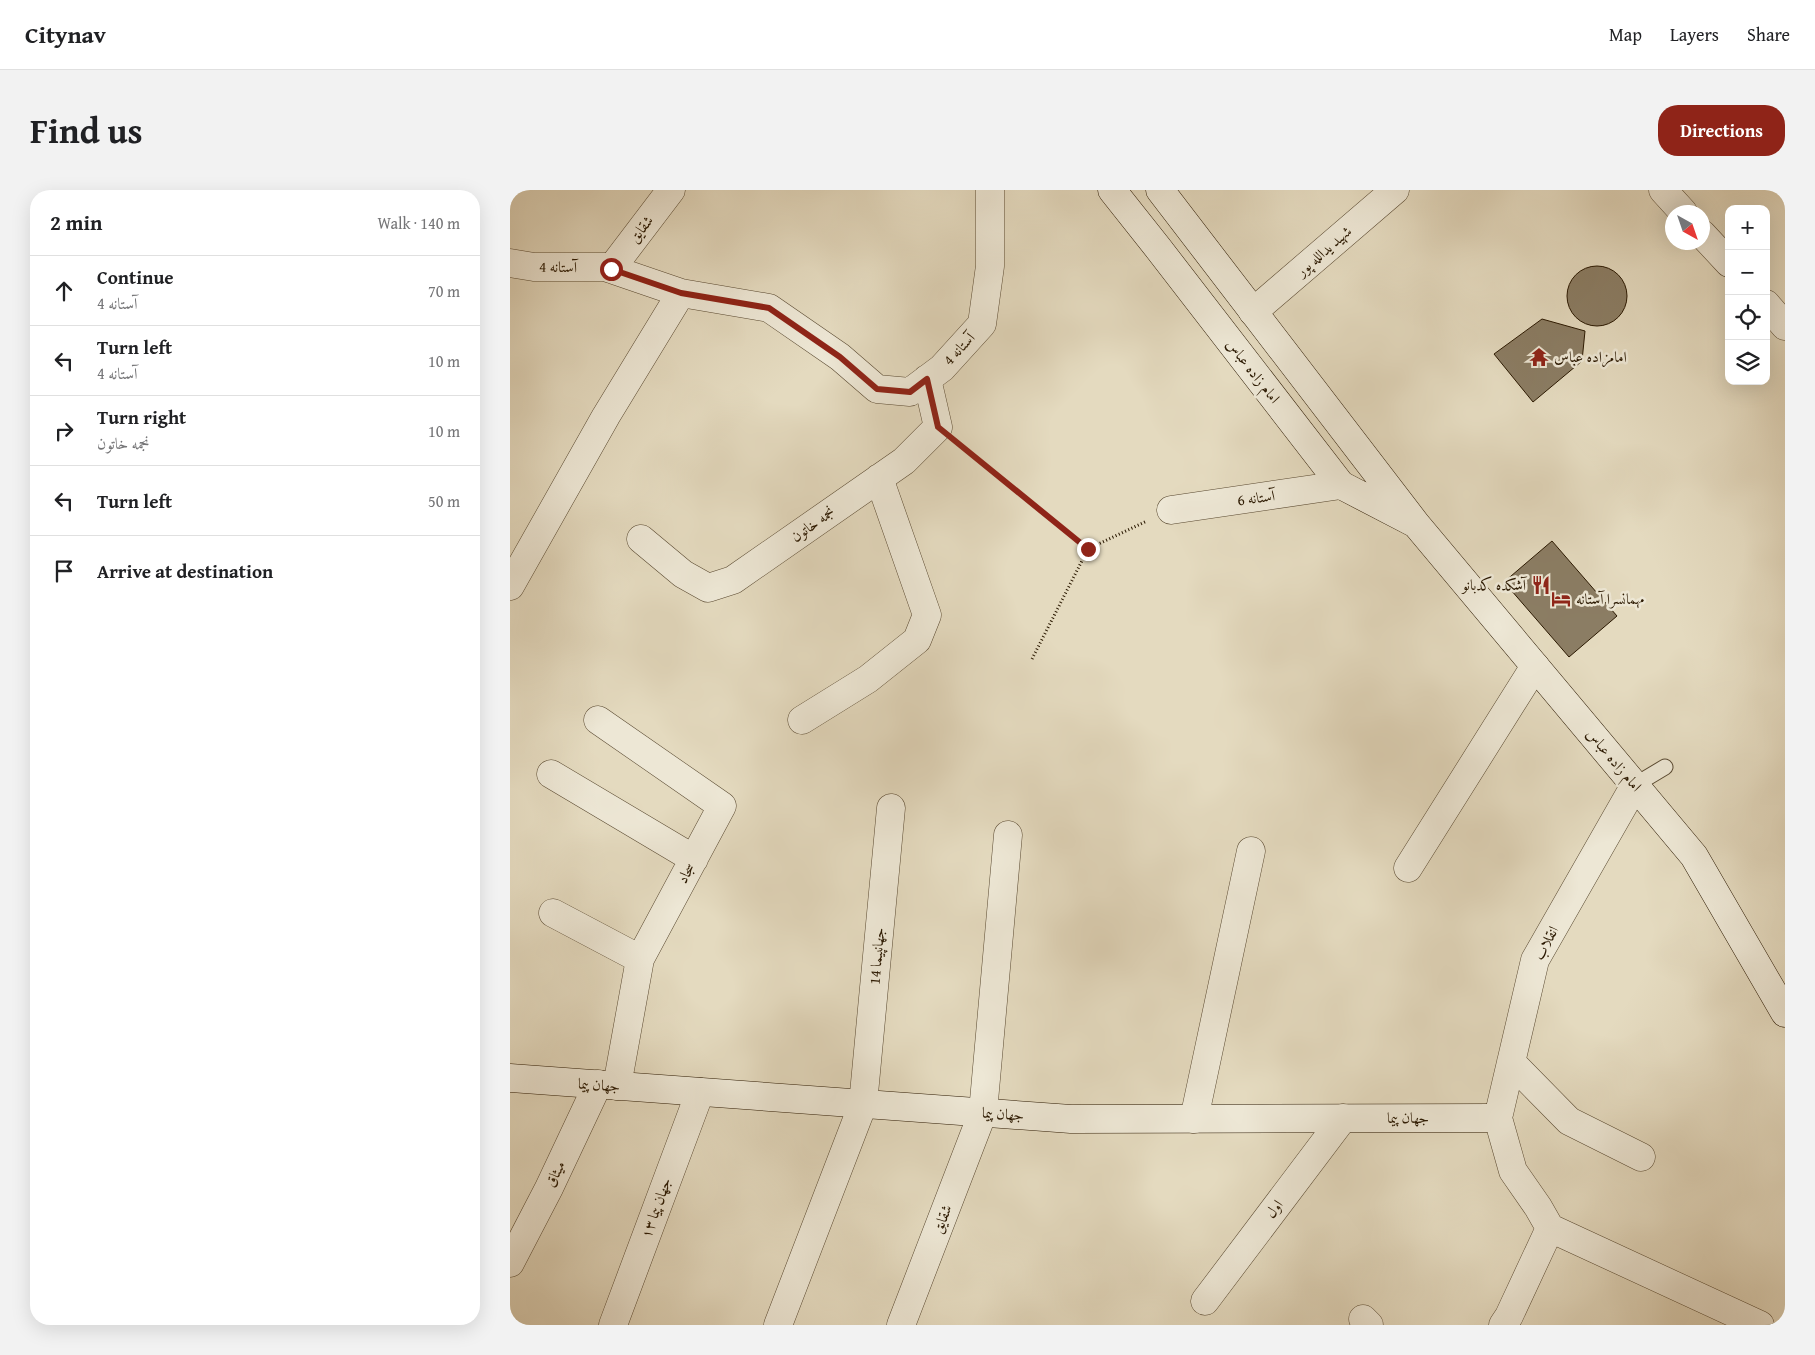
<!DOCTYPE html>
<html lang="en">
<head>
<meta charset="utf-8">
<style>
  body { margin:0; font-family:"Gentium Book Plus",Amiri,serif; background:#f2f2f2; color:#202124 }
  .controls { position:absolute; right:15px; top:15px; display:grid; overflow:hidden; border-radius:10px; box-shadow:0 5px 20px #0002 }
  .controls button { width:45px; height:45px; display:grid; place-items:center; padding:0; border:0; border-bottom:1px solid #e0e0e0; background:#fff; color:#202124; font:25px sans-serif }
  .compass { position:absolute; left:1155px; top:15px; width:45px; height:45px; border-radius:50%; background:#fff; box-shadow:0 5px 20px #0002; rotate:140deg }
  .stop { position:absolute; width:15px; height:15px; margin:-11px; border:4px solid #8f2418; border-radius:50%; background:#fff }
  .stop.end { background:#8f2418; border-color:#fff; box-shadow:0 1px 5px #0008 }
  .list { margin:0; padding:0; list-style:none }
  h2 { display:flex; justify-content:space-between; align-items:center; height:65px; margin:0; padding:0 20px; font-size:21px }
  h2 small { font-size:16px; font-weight:400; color:#757577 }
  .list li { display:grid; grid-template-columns:32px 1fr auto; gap:15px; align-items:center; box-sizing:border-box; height:70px; padding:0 20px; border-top:1px solid #e0e0e0 }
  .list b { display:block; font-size:19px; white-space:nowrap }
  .list p { margin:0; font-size:16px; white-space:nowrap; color:#757577 }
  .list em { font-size:16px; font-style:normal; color:#757577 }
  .icon { flex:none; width:28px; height:28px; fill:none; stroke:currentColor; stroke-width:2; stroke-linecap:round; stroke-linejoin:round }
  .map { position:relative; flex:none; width:1275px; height:1135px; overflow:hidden; border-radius:20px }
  header { display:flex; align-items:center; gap:30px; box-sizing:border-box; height:70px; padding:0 25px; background:#fff; border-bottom:1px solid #e0e0e0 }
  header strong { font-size:24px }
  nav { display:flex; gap:28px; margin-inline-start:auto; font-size:18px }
  .intro { display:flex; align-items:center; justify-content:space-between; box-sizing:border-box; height:120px; padding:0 30px }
  h1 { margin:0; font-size:35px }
  .button { padding:12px 22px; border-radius:20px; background:#8f2418; color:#fff; font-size:18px; font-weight:700 }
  main { display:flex; gap:30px; padding:0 30px }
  aside { flex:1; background:#fff; border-radius:20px; box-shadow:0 5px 20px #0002 }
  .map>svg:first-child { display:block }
  .building { fill:#8b7d64; stroke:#2a1801 }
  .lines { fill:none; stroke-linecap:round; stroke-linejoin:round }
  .lane-casing { stroke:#584830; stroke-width:17 }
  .street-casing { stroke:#584830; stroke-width:29 }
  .secondary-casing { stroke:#2a1801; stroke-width:29 }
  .path { stroke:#2a1801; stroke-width:3; stroke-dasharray:1 2.5; stroke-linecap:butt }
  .lane { stroke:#ede7d5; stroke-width:15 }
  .street { stroke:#ede7d5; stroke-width:28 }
  .secondary { stroke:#ede7d5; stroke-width:28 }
  .route { stroke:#8f2418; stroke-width:6 }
  .labels { text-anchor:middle; stroke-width:5; stroke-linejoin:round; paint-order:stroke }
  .street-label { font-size:15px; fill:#2a1801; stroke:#ede7d5 }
  .poi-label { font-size:15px; fill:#2a1801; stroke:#ede7d5; text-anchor:start }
</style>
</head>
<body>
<header>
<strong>Citynav</strong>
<nav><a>Map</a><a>Layers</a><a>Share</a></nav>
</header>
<div class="intro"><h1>Find us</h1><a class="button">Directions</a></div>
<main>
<aside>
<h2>2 min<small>Walk · 140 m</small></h2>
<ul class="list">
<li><svg class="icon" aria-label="ahead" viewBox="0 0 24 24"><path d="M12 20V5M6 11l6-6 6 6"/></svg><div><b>Continue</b><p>آستانه 4</p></div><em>70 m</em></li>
<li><svg class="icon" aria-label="left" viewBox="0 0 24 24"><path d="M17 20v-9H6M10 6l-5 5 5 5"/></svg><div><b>Turn left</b><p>آستانه 4</p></div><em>10 m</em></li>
<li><svg class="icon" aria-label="right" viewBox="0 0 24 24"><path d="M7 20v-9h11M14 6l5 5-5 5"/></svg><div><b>Turn right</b><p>نجمه خاتون</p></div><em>10 m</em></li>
<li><svg class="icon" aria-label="left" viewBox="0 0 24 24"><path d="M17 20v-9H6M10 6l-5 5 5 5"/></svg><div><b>Turn left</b></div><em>50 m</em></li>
<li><svg class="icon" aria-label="arrive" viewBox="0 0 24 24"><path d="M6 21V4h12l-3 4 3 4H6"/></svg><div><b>Arrive at destination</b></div></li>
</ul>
</aside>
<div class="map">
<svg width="1275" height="1135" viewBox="0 0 1275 1135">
  <rect width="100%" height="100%" fill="#e4dabf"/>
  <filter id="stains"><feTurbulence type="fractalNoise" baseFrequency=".004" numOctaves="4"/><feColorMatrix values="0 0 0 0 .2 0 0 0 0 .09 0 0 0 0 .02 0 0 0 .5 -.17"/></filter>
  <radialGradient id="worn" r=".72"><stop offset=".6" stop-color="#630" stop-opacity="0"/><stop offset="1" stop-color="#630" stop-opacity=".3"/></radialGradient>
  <path class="building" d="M1057 106a30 30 0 1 1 60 0a30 30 0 1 1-60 0Z
    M 1032,129 L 1075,141 L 1072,171 L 1023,212 L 984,164 Z
    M 1042,351 L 1107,426 L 1059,467 L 994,392 Z"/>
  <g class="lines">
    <g class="lane-casing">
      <path id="lane" d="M 1125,595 L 1155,577"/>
    </g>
    <g class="street-casing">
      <path id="street" d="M 1153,0 L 1173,22
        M 1192,44 L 1219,73
        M 0,73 L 24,77 L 95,77 L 171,103 L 259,118 L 330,167 L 367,199 L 400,202 L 432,178 L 472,134 L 480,76 L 480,0
        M 101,79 L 161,0
        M 1256,114 L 1275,136
        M 743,122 L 885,0
        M 661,320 L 831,295
        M 131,349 L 173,384 L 198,398 L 223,390 L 394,271 L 428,237 L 417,189
        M 0,396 L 96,226 L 171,103
        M 88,530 L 212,616 L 130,769 L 107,896
        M 292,530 L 358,489 L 407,450 L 417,425 L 369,288
        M 41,584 L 184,669
        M 898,678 L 1025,476
        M 43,723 L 130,769
        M 1001,872 L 1059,931 L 1131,967
        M 684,929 L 741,661
        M 1040,1038 L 1250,1135
        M 0,1073 L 39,998 L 88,894
        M 695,1111 L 833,928
        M 853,1129 L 859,1135
        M 103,1135 L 190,902
        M 268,1135 L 353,914 L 381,618
        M 391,1135 L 473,922 L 498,645
        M 993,1135 L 999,1126 L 1040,1038 L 1028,1017 L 1003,981 L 988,928 L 1025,770 L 1125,595"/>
    </g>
    <g class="secondary-casing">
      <path id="secondary" d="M 602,0 L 648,58 L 831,295 L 906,334 L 650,0
        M 906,334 L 1184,666 L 1275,823
        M 0,888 L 561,929 L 988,928"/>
    </g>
    <path class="path" d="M 448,254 L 578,359
      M 522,469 L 578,359 L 637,331"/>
    <use href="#lane" class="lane"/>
    <use href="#street" class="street"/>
    <use href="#secondary" class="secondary"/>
  </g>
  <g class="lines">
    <path class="route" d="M 101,79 L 171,103 L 259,118 L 330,167 L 367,199 L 400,202 L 417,189 L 428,237 L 578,359"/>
  </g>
  <defs>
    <g id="temple-bare" transform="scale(1.5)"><path d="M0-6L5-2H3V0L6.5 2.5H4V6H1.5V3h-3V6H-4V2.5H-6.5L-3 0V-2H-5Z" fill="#8f2418" stroke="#ede7d5" stroke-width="2.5" paint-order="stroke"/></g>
    <g id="restaurant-bare" transform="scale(1.5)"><path d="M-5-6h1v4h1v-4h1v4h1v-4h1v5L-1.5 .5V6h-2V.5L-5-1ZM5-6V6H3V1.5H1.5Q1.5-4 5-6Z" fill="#8f2418" stroke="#ede7d5" stroke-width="2.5" paint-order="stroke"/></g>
    <g id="hotel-bare" transform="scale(1.5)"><path d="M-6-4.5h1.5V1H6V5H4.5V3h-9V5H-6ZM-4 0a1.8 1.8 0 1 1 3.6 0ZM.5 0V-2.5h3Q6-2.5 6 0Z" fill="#8f2418" stroke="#ede7d5" stroke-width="2.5" paint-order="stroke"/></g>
  </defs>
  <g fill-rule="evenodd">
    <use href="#temple-bare" x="1029" y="167"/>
    <use href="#restaurant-bare" x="1031" y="395"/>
    <use href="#hotel-bare" x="1051" y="409"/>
  </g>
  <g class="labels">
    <g class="street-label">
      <text transform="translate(131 39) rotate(-52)" y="5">شقایق</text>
      <text transform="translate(814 61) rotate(-41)" y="5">شهید یدالله پور</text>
      <text transform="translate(48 77) rotate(1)" y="5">آستانه 4</text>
      <text transform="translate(449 159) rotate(-47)" y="5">آستانه 4</text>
      <text transform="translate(743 181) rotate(52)" y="5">امام زاده عباس</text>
      <text transform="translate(746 308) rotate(-8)" y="5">آستانه 6</text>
      <text transform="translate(303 334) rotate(-35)" y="5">نجمه خاتون</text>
      <text transform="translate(1104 570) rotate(50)" y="5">امام زاده عباس</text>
      <text transform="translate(176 683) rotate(-62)" y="5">سجاد</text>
      <text transform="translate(1036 753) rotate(-62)" y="5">انقلاب</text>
      <text transform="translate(367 766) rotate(-85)" y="5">جهانپیما 14</text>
      <text transform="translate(89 895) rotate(4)" y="5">جهان پیما</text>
      <text transform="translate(493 924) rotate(4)" y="5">جهان پیما</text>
      <text x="898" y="933">جهان پیما</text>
      <text transform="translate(45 984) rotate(-64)" y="5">ميثاق</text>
      <text transform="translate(146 1018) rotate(-70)" y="5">جهان پیما ۱۳</text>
      <text transform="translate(764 1019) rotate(-53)" y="5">اول</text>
      <text transform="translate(432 1029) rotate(-69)" y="5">شقایق</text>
    </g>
    <g class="poi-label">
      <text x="1044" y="172">امامزاده عباس</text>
      <text x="1016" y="400" text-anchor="end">آشکده کدبانو</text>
      <text x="1066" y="414">مهمانسرا آستانه</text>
    </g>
  </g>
  <rect width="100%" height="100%" filter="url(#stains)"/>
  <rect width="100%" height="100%" fill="url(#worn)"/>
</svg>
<div class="controls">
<button>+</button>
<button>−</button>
<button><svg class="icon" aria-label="locate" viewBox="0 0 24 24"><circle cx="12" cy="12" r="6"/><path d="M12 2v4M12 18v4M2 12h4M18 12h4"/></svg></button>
<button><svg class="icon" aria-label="layers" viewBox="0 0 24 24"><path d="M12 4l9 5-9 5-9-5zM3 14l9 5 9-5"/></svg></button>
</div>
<svg class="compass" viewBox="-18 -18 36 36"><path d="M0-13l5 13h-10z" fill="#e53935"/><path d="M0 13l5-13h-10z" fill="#757577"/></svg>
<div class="stop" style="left:101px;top:79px"></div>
<div class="stop end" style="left:578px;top:359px"></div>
</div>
</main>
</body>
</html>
